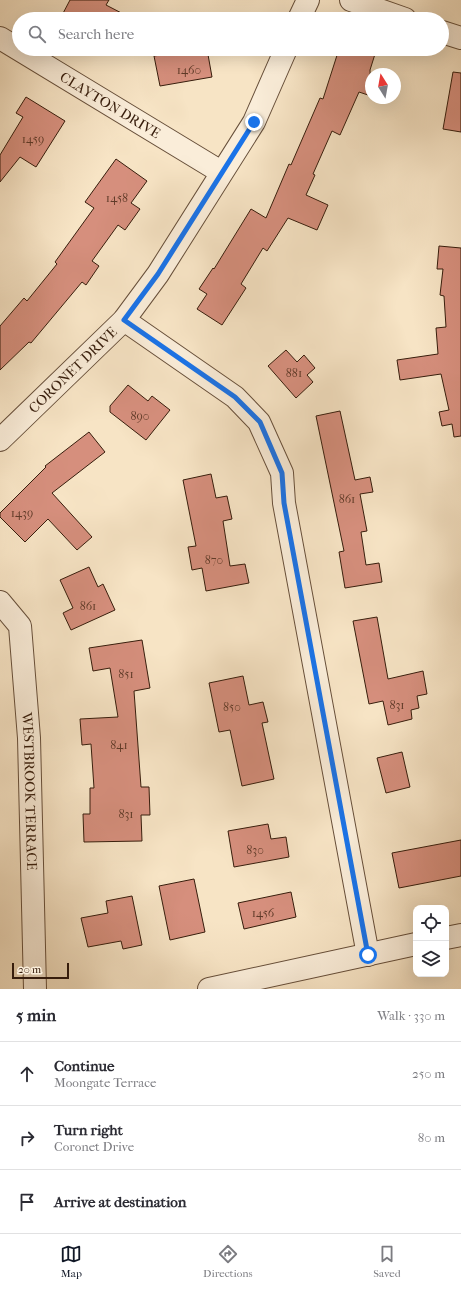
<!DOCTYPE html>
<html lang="en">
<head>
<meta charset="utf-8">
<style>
  body { margin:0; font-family:"IM FELL French Canon",serif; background:#f7f7f7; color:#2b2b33 }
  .controls { position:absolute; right:12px; bottom:12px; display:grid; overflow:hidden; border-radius:8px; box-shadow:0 4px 16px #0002 }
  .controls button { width:36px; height:36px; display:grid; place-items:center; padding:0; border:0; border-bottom:1px solid #e1e1e2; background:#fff; color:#2b2b33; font:20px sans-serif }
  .compass { position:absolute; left:365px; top:68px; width:36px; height:36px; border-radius:50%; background:#fff; box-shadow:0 4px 16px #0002; rotate:349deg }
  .scale { position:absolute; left:12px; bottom:10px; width:57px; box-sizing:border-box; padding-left:4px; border:2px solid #371d0c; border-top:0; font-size:11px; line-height:14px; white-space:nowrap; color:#371d0c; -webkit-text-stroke:3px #faedd9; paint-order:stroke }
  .stop { position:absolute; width:12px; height:12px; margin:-9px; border:3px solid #1a73e8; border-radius:50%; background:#fff }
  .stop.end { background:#1a73e8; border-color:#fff; box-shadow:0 1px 4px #0008 }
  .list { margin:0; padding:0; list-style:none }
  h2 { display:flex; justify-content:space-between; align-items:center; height:52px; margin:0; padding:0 16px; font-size:17px }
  h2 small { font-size:13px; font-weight:400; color:#7c7c81 }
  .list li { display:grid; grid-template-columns:26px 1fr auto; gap:12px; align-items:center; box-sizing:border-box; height:64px; padding:0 16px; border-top:1px solid #e1e1e2 }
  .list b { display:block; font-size:15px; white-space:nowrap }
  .list p { margin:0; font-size:13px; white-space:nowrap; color:#7c7c81 }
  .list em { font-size:13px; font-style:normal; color:#7c7c81 }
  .icon { flex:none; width:22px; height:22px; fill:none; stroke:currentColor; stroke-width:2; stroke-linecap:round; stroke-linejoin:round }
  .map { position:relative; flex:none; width:461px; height:989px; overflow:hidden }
  .search { position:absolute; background:#fff; box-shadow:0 4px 16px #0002; left:12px; right:12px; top:12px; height:44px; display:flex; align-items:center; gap:10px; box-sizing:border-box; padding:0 14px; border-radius:22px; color:#7c7c81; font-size:15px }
  .sheet { height:244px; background:#fff }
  nav { display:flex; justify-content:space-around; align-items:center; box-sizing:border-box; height:56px; border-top:1px solid #e1e1e2; background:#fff; font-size:11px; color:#7c7c81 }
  nav a { display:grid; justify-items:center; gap:2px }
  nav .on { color:#111827 }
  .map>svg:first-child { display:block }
  .building { fill:#d68f7d; stroke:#371d0c }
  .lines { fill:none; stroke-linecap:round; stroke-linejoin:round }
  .minor-casing { stroke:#674f3a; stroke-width:24 }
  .minor { stroke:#faedd9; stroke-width:22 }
  .route { stroke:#1a73e8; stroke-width:5 }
  .labels { text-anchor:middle; stroke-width:3.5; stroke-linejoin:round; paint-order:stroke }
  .number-label { font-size:12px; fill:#5f3a28 }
  .street-label { font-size:14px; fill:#371d0c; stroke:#faedd9 }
</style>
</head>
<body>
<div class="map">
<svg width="461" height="989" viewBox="0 0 461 989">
  <rect width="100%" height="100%" fill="#f7e4c5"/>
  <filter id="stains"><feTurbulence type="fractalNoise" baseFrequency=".005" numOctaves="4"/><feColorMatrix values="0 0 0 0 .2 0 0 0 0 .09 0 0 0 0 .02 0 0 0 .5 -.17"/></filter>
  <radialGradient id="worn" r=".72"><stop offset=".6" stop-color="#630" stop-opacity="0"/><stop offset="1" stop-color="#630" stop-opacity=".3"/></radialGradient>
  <path class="building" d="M 70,0 L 109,0 L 106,5 L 133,19 L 60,19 Z
    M 197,49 L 207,49 L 212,77 L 160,86 L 154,56 Z
    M 339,49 L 360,49 L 375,54 L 370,70 L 371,96 L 359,92 L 340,135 L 332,131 L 313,174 L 315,175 L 306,195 L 328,205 L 317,230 L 288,218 L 267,251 L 263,248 L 241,284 L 246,288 L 222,325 L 197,309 L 207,294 L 199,289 L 213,268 L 214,269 L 251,209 L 266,218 L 289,164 L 291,165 L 320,98 L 323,99 Z
    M 453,72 L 461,73 L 461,132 L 443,129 Z
    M 26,97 L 65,121 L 36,167 L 20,157 L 0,182 L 0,155 L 23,117 L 16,113 Z
    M 116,159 L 147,181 L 131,203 L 140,209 L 125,230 L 118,225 L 92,261 L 99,266 L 86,285 L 82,282 L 31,343 L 29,342 L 0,370 L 0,326 L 24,298 L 27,301 L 57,264 L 55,262 L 94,208 L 85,202 Z
    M 439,246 L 461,248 L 461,436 L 454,437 L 452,424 L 442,426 L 439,412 L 449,410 L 441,374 L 400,380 L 397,360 L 438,354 L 436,328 L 446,327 L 444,296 L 440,295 L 443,269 L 437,269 Z
    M 286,350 L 297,362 L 304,355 L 315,368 L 307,375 L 313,382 L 296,398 L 268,366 Z
    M 128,385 L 148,401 L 152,396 L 170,410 L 146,440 L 110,412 L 110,406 Z
    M 340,411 L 355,480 L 370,477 L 373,492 L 360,494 L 367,531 L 361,532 L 366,565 L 379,563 L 382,582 L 345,588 L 339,552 L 344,551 L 316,416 Z
    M 89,432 L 105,452 L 52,493 L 92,537 L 77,550 L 48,519 L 25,542 L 0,517 L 0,513 L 46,467 L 45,466 Z
    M 211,474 L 216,498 L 227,496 L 232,519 L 223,521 L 230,566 L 245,564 L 249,583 L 206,591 L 202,568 L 192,570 L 188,547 L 196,546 L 183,480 Z
    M 89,567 L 98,587 L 103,584 L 115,610 L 71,630 L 63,613 L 73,608 L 60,580 Z
    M 377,617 L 388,679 L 423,671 L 427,694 L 417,696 L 419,708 L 411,710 L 412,719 L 388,725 L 383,701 L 369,704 L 353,621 Z
    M 142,640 L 150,688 L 134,691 L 141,787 L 149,787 L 150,815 L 141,815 L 142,841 L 84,842 L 83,814 L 90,814 L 90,788 L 94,788 L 91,744 L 82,745 L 80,719 L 118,717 L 110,668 L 93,671 L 89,648 Z
    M 243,676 L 249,705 L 263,702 L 268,722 L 262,723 L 274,779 L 242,786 L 230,730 L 219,732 L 209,683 Z
    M 402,752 L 410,787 L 386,793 L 377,758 Z
    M 268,824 L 271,839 L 286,837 L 289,857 L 234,867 L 228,831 Z
    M 461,840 L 461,876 L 399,888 L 392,853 Z
    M 194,879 L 205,932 L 170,940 L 159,886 Z
    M 291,892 L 296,917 L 244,929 L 238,903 Z
    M 132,896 L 142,945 L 123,949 L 121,941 L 88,947 L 81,918 L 108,913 L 106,901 Z"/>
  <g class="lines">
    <g class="minor-casing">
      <g id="minor">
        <path d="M 351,0 L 405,19"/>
        <path d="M 299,19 L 308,0"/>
        <path d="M 442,32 L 461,38"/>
        <path id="s1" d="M 0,38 L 221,172"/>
        <path d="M 124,320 L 235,397 L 259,422 L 282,473 L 284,503 L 368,955"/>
        <path id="s2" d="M 0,440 L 124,320 L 158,274 L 254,122 L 286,49"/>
        <path id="s3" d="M 0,602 L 20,626 L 29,738 L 35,989"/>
        <path d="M 446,938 L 461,935"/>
        <path d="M 209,989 L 416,944"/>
      </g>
    </g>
    <use href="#minor" class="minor"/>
  </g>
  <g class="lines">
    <path class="route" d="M 254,122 L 158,274 L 124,320 L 235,397 L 260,422 L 282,473 L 284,503 L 368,955"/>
  </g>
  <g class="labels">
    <g class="number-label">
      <text x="189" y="74">1460</text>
      <text x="33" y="143">1459</text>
      <text x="117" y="202">1458</text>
      <text x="294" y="377">881</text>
      <text x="140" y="420">890</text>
      <text x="347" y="503">861</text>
      <text x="22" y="517">1439</text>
      <text x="214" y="564">870</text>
      <text x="88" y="610">861</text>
      <text x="126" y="678">851</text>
      <text x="397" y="709">831</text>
      <text x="232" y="711">850</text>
      <text x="119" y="749">841</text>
      <text x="126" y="818">831</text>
      <text x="255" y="854">830</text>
      <text x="263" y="917">1456</text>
    </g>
    <g class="street-label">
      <text dy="5" stroke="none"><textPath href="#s1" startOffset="129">CLAYTON DRIVE</textPath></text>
      <text dy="5" stroke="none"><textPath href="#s2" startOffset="101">CORONET DRIVE</textPath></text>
      <text dy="5" stroke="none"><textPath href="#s3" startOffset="197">WESTBROOK TERRACE</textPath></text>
    </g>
  </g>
  <rect width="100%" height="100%" filter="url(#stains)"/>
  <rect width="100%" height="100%" fill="url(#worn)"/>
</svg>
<div class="controls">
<button><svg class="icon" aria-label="locate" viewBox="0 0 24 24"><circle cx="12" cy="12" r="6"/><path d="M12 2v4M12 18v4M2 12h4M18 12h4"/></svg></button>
<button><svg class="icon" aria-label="layers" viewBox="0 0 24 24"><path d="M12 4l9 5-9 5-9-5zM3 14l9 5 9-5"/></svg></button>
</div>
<svg class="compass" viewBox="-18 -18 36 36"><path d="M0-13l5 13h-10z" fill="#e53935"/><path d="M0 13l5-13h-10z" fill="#7c7c81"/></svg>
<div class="scale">20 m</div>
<div class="stop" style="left:368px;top:955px"></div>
<div class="stop end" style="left:254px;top:122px"></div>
<div class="search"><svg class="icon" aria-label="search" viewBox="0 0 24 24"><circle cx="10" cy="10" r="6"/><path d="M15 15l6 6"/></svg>Search here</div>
</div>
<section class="sheet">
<h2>5 min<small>Walk · 330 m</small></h2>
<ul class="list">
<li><svg class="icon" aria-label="ahead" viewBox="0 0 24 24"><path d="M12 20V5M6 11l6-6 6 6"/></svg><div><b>Continue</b><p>Moongate Terrace</p></div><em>250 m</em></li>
<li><svg class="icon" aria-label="right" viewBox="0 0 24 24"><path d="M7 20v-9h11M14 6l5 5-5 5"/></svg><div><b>Turn right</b><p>Coronet Drive</p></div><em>80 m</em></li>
<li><svg class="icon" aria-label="arrive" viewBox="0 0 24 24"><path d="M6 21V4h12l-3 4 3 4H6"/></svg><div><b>Arrive at destination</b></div></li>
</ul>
</section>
<nav>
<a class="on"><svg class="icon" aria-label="map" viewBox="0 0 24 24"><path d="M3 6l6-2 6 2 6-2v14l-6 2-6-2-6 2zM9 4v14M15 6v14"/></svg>Map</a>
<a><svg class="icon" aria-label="directions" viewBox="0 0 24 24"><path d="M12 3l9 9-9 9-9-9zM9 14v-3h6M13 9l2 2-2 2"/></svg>Directions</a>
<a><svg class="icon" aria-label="saved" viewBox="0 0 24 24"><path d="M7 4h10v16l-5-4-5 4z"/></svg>Saved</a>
</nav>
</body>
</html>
